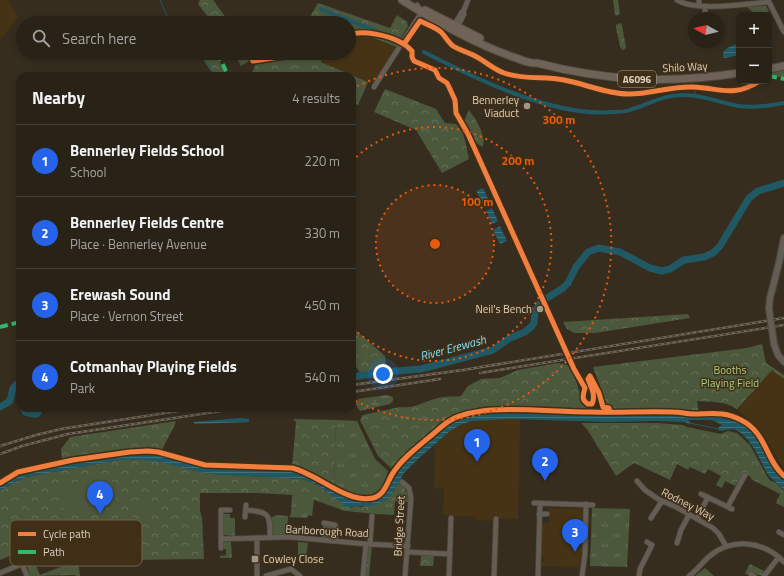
<!DOCTYPE html>
<html lang="en">
<head>
<meta charset="utf-8">
<style>
  body { margin:0; font-family:"Titillium Web",sans-serif; background:#302a20; color:#f1f3f6 }
  .controls { position:absolute; right:12px; top:12px; display:grid; overflow:hidden; border-radius:8px; box-shadow:0 2px 6px #0003 }
  .controls button { width:36px; height:36px; display:grid; place-items:center; padding:0; border:0; border-bottom:1px solid #443f36; background:#282217; color:#f1f3f6; font:20px sans-serif }
  .compass { position:absolute; left:688px; top:12px; width:36px; height:36px; border-radius:50%; background:#282217; box-shadow:0 2px 6px #0003; rotate:278deg }
  .you { position:absolute; left:383px; top:374px; width:14px; height:14px; margin:-10px; border:3px solid #fff; border-radius:50%; background:#1a73e8; box-shadow:0 0 0 6px #1a73e833 }
  .badge { display:grid; place-items:center; width:26px; height:26px; border-radius:50%; background:#2563eb; color:#fff; font-size:13px; font-weight:700 }
  .pin { position:absolute; translate:-50% -33px; filter:drop-shadow(0 1px 2px #0008) }
  .pin::after { content:''; position:absolute; top:21px; width:14px; height:12px; background:inherit; clip-path:polygon(0 0,100% 0,50% 100%) }
  .list { margin:0; padding:0; list-style:none }
  h2 { display:flex; justify-content:space-between; align-items:center; height:52px; margin:0; padding:0 16px; font-size:17px }
  h2 small { font-size:13px; font-weight:400; color:#a5a4a1 }
  .list li { display:grid; grid-template-columns:26px 1fr auto; gap:12px; align-items:center; box-sizing:border-box; height:72px; padding:0 16px; border-top:1px solid #443f36 }
  .list b { display:block; font-size:15px; white-space:nowrap }
  .list p { margin:0; font-size:13px; white-space:nowrap; color:#a5a4a1 }
  .list em { font-size:13px; font-style:normal; color:#a5a4a1 }
  .icon { flex:none; width:22px; height:22px; fill:none; stroke:currentColor; stroke-width:2; stroke-linecap:round; stroke-linejoin:round }
  .map { position:relative; flex:none; width:784px; height:576px; overflow:hidden }
  .search { position:absolute; background:#282217; box-shadow:0 2px 6px #0003; left:16px; top:16px; width:340px; height:44px; display:flex; align-items:center; gap:10px; box-sizing:border-box; padding:0 14px; border-radius:22px; color:#a5a4a1; font-size:15px }
  .panel { position:absolute; background:#282217; box-shadow:0 2px 6px #0003; left:16px; top:72px; width:340px; height:340px; border-radius:12px }
  .map>svg:first-child { display:block }
  .built { fill:#463316 }
  .grass { fill:url(#grass-tufts) }
  .forest { fill:url(#forest-crowns) }
  .wetland { fill:url(#wetland-marsh) }
  .pitch { fill:#4c583c }
  .water { fill:url(#water-rules) }
  .lines { fill:none; stroke-linecap:round; stroke-linejoin:round }
  .stream { stroke:#205964; stroke-width:1 }
  .canal { stroke:#205964; stroke-width:4 }
  .river { stroke:#205964; stroke-width:7 }
  .minor-casing { stroke:#514a3f; stroke-width:6 }
  .tertiary-casing { stroke:#514a3f; stroke-width:8 }
  .primary-casing { stroke:#514a3f; stroke-width:9 }
  .minor { stroke:#645d53; stroke-width:4.5 }
  .tertiary { stroke:#645d53; stroke-width:5.5 }
  .primary { stroke:#6f6257; stroke-width:7 }
  .rail-casing { stroke:#6d675d; stroke-width:2.5 }
  .rail { stroke:#3f2f16; stroke-width:1; stroke-dasharray:3; stroke-linecap:butt }
  .tertiary-bridge-casing { stroke:#514a3f; stroke-width:8; stroke-linecap:butt }
  .tertiary-bridge { stroke:#645d53; stroke-width:5.5 }
  .quiet { stroke:#33b770; stroke-width:4; stroke-dasharray:8 4; stroke-linecap:butt }
  .cycleway-casing { stroke:#3f2f16; stroke-width:8 }
  .cycleway { stroke:#f27e40; stroke-width:5 }
  .ring { fill:none; stroke:#e8590c; stroke-width:2; stroke-dasharray:2 4 }
  .poi-dot { fill:#a1988a; stroke:#3f2f16; stroke-width:1.5 }
  .labels { text-anchor:middle; stroke-width:3; stroke-linejoin:round; paint-order:stroke }
  .shield { fill:#3f2f16; stroke:#aca08f; stroke-width:1 }
  .shield-label { font-size:10px; font-weight:bold; fill:#dbd1c3 }
  .street-label { font-size:11px; fill:#dbd1c3; stroke:#3f2f16 }
  .poi-label { font-size:11px; fill:#dbd1c3; stroke:#3f2f16; text-anchor:end }
  .park-label { font-size:11px; fill:#abcc89; stroke:#3f2f16 }
  .water-label { font-size:12px; font-style:italic; fill:#7fdef7; stroke:#3f2f16 }
  .key { fill:#3f2f16; stroke:#6e604a; stroke-width:1 }
  .key-label { font-size:11px; fill:#dbd1c3 }
  .centre { fill:#e8590c; stroke:#3f2f16; stroke-width:2 }
  .ring-label { font-size:12px; text-anchor:middle; font-weight:bold; fill:#e8590c; stroke:#3f2f16; stroke-width:3; stroke-linejoin:round; paint-order:stroke }
</style>
</head>
<body>
<div class="map">
<svg width="784" height="576" viewBox="0 0 784 576">
  <defs>
    <pattern id="grass-tufts" width="24" height="20" patternUnits="userSpaceOnUse"><rect width="24" height="20" fill="#4c583c"/><path d="M3 7l-1-3M5 7V3M7 7l1-3M15 17l-1-3M17 17v-4M19 17l1-3" fill="none" stroke="#656f57"/></pattern>
    <pattern id="forest-crowns" width="20" height="18" patternUnits="userSpaceOnUse"><rect width="20" height="18" fill="#4c583c"/><path d="M2 6a3 3 0 1 1 6 0M12 15a3 3 0 1 1 6 0" fill="none" stroke="#656f57"/></pattern>
    <pattern id="wetland-marsh" width="20" height="14" patternUnits="userSpaceOnUse"><rect width="20" height="14" fill="#4c583c"/><path d="M1 5h8M5 5V1M11 12h8M15 12V8" fill="none" stroke="#656f57"/></pattern>
    <pattern id="water-rules" width="6" height="5" patternUnits="userSpaceOnUse"><rect width="6" height="5" fill="#205964"/><path d="M0 2.5h6" fill="none" stroke="#407079"/></pattern>
  </defs>
  <rect width="100%" height="100%" fill="#362d1f"/>
  <path class="built" d="M 0,0 L 8,0 L 18,17 L 0,40 Z
    M 354,35 L 368,37 L 396,47 L 374,84 L 321,62 L 320,55 L 323,53 L 349,53 L 349,37 Z
    M 772,370 L 784,379 L 784,469 L 767,440 L 760,430 L 737,409 Z
    M 494,419 L 520,419 L 518,519 L 493,518 L 493,521 L 476,520 L 476,517 L 443,515 L 444,489 L 434,488 L 435,444 L 450,431 L 462,424 L 472,421 Z
    M 549,508 L 583,509 L 582,552 L 579,567 L 542,566 L 542,562 L 545,562 L 545,559 L 544,557 L 541,557 L 541,523 L 549,523 Z"/>
  <path class="grass" d="M 766,6 L 769,11 L 761,15 L 756,15 L 747,7 Z
    M 784,70 L 784,78 L 769,75 L 772,71 Z
    M 336,420 L 357,421 L 375,459 L 388,471 C 386,477 385,484 382,490 C 373,505 346,492 334,486 Z
    M 292,495 L 314,499 L 312,516 L 308,515 L 307,518 L 289,517 L 291,514 Z
    M 391,501 L 395,501 L 394,515 L 377,514 L 377,509 Z
    M 592,508 L 630,509 L 627,567 L 590,566 Z
    M 224,514 L 230,514 L 230,518 L 235,518 L 235,536 L 224,535 Z
    M 276,515 L 288,516 L 287,534 L 275,535 L 273,534 L 271,518 Z
    M 323,525 L 332,525 L 335,528 L 334,538 L 322,537 Z
    M 224,542 L 231,542 L 232,558 L 220,558 L 220,556 L 226,555 L 226,549 L 224,549 Z
    M 298,542 L 308,543 L 306,557 L 298,555 Z
    M 372,546 L 369,576 L 365,576 L 368,548 Z
    M 33,559 L 40,575 L 78,560 L 80,576 L 76,576 L 75,575 L 30,576 L 26,563 Z
    M 750,564 L 764,571 L 762,575 L 759,575 L 750,571 L 748,575 L 745,573 Z"/>
  <path class="forest" d="M 200,0 L 213,0 L 230,23 L 213,23 L 198,4 Z
    M 613,0 L 618,0 L 620,14 L 616,16 L 615,14 Z
    M 318,3 L 390,28 L 397,15 L 407,22 L 408,26 L 396,47 C 383,42 363,31 349,37 L 349,23 L 300,23 L 310,17 Z
    M 620,23 L 622,25 L 626,48 L 623,50 L 620,47 L 616,27 L 616,25 Z
    M 199,53 L 216,53 L 226,76 L 214,76 Z
    M 234,53 L 248,53 L 251,60 L 241,66 Z
    M 255,53 L 323,53 L 320,55 L 321,62 L 368,82 L 358,105 L 352,102 L 352,76 L 277,76 L 266,73 L 250,76 L 256,64 L 253,54 Z
    M 385,89 L 436,109 L 445,123 L 456,124 C 466,134 466,146 469,159 L 442,173 L 416,130 L 374,112 Z
    M 469,110 C 476,119 486,135 483,147 L 474,142 L 464,121 Z
    M 688,314 L 690,318 L 595,333 L 574,333 L 567,329 L 563,322 Z
    M 352,327 L 385,356 L 386,367 L 360,373 L 352,360 Z
    M 762,344 L 766,363 L 784,375 L 784,379 L 772,370 L 737,409 C 725,401 711,402 697,401 L 699,413 L 674,409 L 614,410 L 612,405 L 605,405 L 605,399 L 593,367 L 747,348 Z
    M 558,363 L 567,365 L 572,370 L 573,369 L 581,398 L 585,404 L 596,410 L 586,411 C 571,410 557,410 543,409 C 514,408 472,403 446,419 C 426,432 409,452 391,468 L 378,456 L 360,420 L 363,415 L 400,407 C 413,409 423,402 435,399 C 443,396 453,397 461,396 L 468,386 L 481,379 L 500,378 L 518,370 Z
    M 293,419 L 336,420 L 334,486 L 307,470 L 292,467 L 296,422 Z
    M 176,421 C 172,433 166,439 162,451 C 132,444 92,454 62,460 L 61,449 L 70,437 Z
    M 581,423 L 658,423 L 683,425 L 687,427 L 721,434 L 728,431 L 737,433 L 750,445 L 768,478 L 771,481 L 776,483 L 784,491 L 784,507 L 776,503 L 780,494 L 751,479 L 751,477 L 744,473 L 735,486 L 725,481 L 722,488 L 716,485 L 721,476 L 708,469 L 705,474 L 690,467 L 688,470 L 677,464 L 670,480 L 634,463 L 616,476 L 587,429 Z
    M 119,460 C 133,460 147,459 160,462 C 178,465 194,472 212,474 L 302,479 L 317,485 L 351,508 L 355,506 L 363,507 L 393,492 L 399,482 C 406,488 408,493 408,502 L 391,501 L 378,509 L 377,514 L 345,511 L 312,499 L 292,495 L 258,493 L 200,493 L 200,511 L 202,518 L 204,559 L 128,560 L 78,564 L 77,561 L 68,564 L 56,533 L 11,552 L 12,555 L 0,560 L 0,491 L 15,482 L 26,477 Z
    M 421,556 L 434,556 L 433,566 L 420,566 Z
    M 705,568 L 714,576 L 695,576 Z"/>
  <path class="wetland" d="M 387,395 L 393,397 L 393,401 L 390,404 L 360,411 L 356,405 L 358,399 Z"/>
  <path class="pitch" d="M 111,474 L 117,505 L 65,517 L 58,486 Z
    M 142,501 L 158,501 L 158,511 L 142,511 Z
    M 133,517 L 135,549 L 82,553 L 79,521 Z"/>
  <path class="water" d="M 739,43 L 739,55 L 725,58 L 723,57 C 722,48 732,46 739,43 Z
    M 483,188 L 490,203 L 484,206 L 476,191 Z
    M 492,208 L 498,221 L 492,224 L 486,211 Z
    M 500,226 L 507,241 L 500,244 L 493,230 Z
    M 514,412 L 674,414 C 685,415 696,417 707,417 C 712,417 718,415 723,415 C 741,416 755,430 764,444 C 771,456 773,469 784,478 L 784,490 L 768,475 L 755,450 L 748,440 L 741,433 L 734,429 L 719,431 L 718,428 L 722,425 L 712,420 L 688,420 L 690,422 L 689,424 L 685,422 L 657,421 L 607,422 L 511,419 L 472,421 L 462,424 L 450,431 L 418,459 L 404,473 L 393,492 L 388,499 L 373,506 L 355,506 L 347,508 L 343,506 L 342,503 L 317,485 L 302,479 L 212,474 L 199,472 L 160,462 L 143,460 L 119,460 L 26,477 L 15,482 L 0,491 L 0,485 L 18,474 L 29,471 L 117,454 L 140,452 L 164,456 L 204,465 L 291,470 L 312,476 L 350,498 L 368,501 L 381,497 L 397,475 L 402,466 L 420,448 L 449,424 L 465,417 L 475,414 Z
    M 241,418 L 249,419 L 249,422 L 194,424 L 194,422 Z"/>
  <g class="lines">
    <path class="stream" d="M 160,0 L 167,16 L 177,23
      M 201,53 L 216,76
      M 695,96 L 695,91
      M 689,423 L 719,429"/>
    <path class="canal" d="M 321,9 L 381,33
      M 424,52 C 476,79 553,117 612,112 C 618,112 625,112 630,110 C 649,104 666,94 685,95 C 703,95 721,103 739,106 C 754,108 769,106 784,103"/>
    <path class="river" d="M 352,377 L 384,372 L 421,369 L 493,350 L 510,338 L 525,332 L 532,326 L 534,323 L 535,312 L 541,302 L 563,288 L 568,283 L 576,267 L 588,252 L 599,248 L 620,252 L 650,268 L 662,271 L 670,269 L 684,260 L 704,257 L 713,253 L 720,246 L 749,198 L 758,191 L 784,183
      M 0,407 L 10,401 L 13,388 L 17,384 L 20,384
      M 24,408 L 25,412 L 33,414 L 37,414 L 40,408"/>
    <g class="minor-casing">
      <path id="minor" d="M 677,0 C 696,12 746,4 769,2
        M 768,0 L 784,32
        M 699,6 L 699,0
        M 705,6 L 705,18
        M 453,27 L 462,12
        M 457,28 L 464,14 L 463,12 L 468,0
        M 374,87 L 421,13 L 421,10 L 417,5
        M 637,481 L 645,490 L 658,499 L 676,507 L 713,528 L 719,534 L 726,546
        M 402,482 L 409,488 L 411,498 L 405,576
        M 701,494 L 732,509
        M 534,503 L 593,505
        M 728,506 L 745,475
        M 246,510 C 271,512 270,515 270,538
        M 539,514 L 547,514
        M 245,517 L 246,505
        M 651,518 L 662,501
        M 697,519 L 708,497
        M 324,523 L 335,525 L 337,529 L 335,541
        M 779,532 L 784,535
        M 257,538 L 257,576
        M 221,539 L 290,537 L 366,544 L 408,546
        M 370,543 L 372,516
        M 677,543 L 681,530 L 689,515
        M 221,548 L 221,510 L 230,510
        M 407,552 L 450,554
        M 0,573 L 22,564
        M 751,574 L 754,576
        M 27,576 L 22,564 L 23,560 L 61,545
        M 266,576 L 291,569 L 300,576
        M 363,576 L 366,544
        M 449,576 L 451,518
        M 494,576 L 496,519
        M 538,576 L 540,503
        M 582,576 L 585,554 L 586,504
        M 639,576 L 640,569 L 652,545 L 647,542
        M 689,576 C 698,570 703,561 711,555 C 734,537 765,542 784,562
        M 764,576 L 779,557"/>
    </g>
    <g class="tertiary-casing">
      <path id="tertiary" d="M 769,309 L 770,298 L 779,263 L 784,238
        M 774,344 L 778,355 L 784,362"/>
    </g>
    <g class="primary-casing">
      <path id="primary" d="M 402,0 C 438,23 475,44 516,58 C 522,60 530,64 537,63 C 606,81 668,84 739,73
        M 425,10 L 480,38
        M 769,69 L 784,66"/>
    </g>
    <use href="#minor" class="minor"/>
    <use href="#tertiary" class="tertiary"/>
    <use href="#primary" class="primary"/>
    <g class="rail-casing">
      <path id="rail" d="M 480,373 L 784,325
        M 352,385 L 463,370 L 784,318
        M 352,392 L 440,379
        M 0,446 L 36,435 L 61,429 L 198,408
        M 0,454 L 22,446 L 68,434 L 241,408"/>
    </g>
    <use href="#rail" class="rail"/>
    <g class="tertiary-bridge-casing">
      <path id="tertiary-bridge" d="M 769,309 L 774,344"/>
    </g>
    <use href="#tertiary-bridge" class="tertiary-bridge"/>
    <path class="quiet" d="M 218,53 L 228,76
      M 769,76 L 784,79
      M 0,327 L 20,322"/>
    <g class="cycleway-casing">
      <path id="cycleway" d="M 349,35 C 362,29 390,36 402,43 C 406,45 409,48 412,51 L 412,57 L 414,61 L 435,70 L 439,78 L 447,83 L 449,87 L 455,100 L 456,113 L 468,134 L 574,369 L 585,388 C 583,395 581,400 588,404 L 592,404 C 596,395 591,387 588,379 L 590,376 L 599,393 L 603,407 L 609,408 L 610,412
        M 404,44 L 420,21 C 426,24 435,27 441,32 C 445,36 448,42 453,46 C 459,50 468,52 475,56 C 485,61 493,69 504,73 C 523,80 544,76 564,80 C 586,84 606,94 629,94 C 651,94 671,86 693,87 C 720,88 733,98 760,81
        M 250,53 L 253,61 L 292,55 L 308,56 L 316,53
        M 0,483 L 18,472 L 73,460 L 130,452 L 148,451 L 158,452 L 205,465 L 292,468 C 318,474 347,504 373,498 C 385,495 387,482 393,473 C 401,460 415,449 427,439 C 435,433 442,425 451,420 C 463,413 478,411 492,410 C 525,408 558,412 591,412 C 618,413 646,411 673,412 C 680,412 687,414 694,414 C 711,414 724,411 741,420 C 767,433 765,459 784,476"/>
    </g>
    <use href="#cycleway" class="cycleway"/>
  </g>
  <circle cx="435" cy="244" r="59" fill="#e8590c" fill-opacity=".12"/>
  <g class="ring">
    <circle cx="435" cy="244" r="59"/>
    <path d="M352 161A117 117 0 1 1 352 327"/>
    <path d="M352 89A176 176 0 1 1 352 399"/>
  </g>
  <g class="poi-dot">
    <circle cx="527" cy="106" r="4"/>
    <circle cx="540" cy="309" r="4"/>
    <rect x="251" y="555" width="8" height="8" rx="2"/>
  </g>
  <g class="labels">
    <rect class="shield" x="618" y="71" width="38" height="16" rx="3"/>
    <g class="shield-label">
      <text x="637" y="83">A6096</text>
    </g>
    <g class="street-label">
      <text transform="translate(685 67) rotate(-3)" y="4">Shilo Way</text>
      <text transform="translate(688 504) rotate(27)" y="4">Rodney Way</text>
      <text transform="translate(399 526) rotate(-87)" y="4">Bridge Street</text>
      <text transform="translate(327 531) rotate(3)" y="4">Barlborough Road</text>
    </g>
    <g class="poi-label">
      <text x="519" y="104">Bennerley<tspan x="519" dy="13">Viaduct</tspan></text>
      <text x="532" y="313">Neil's Bench</text>
      <text x="263" y="563" text-anchor="start">Cowley Close</text>
    </g>
    <g class="park-label">
      <text x="730" y="374">Booths<tspan x="730" dy="13">Playing Field</tspan></text>
    </g>
    <g class="water-label">
      <text transform="translate(453 348) rotate(-15)" y="4">River Erewash</text>
    </g>
  </g>
  <rect x="10" y="520" width="132" height="46" rx="6" class="key"/>
  <rect x="18" y="532" width="18" height="4" fill="#f27e40"/>
  <rect x="18" y="550" width="18" height="4" fill="#33b770"/>
  <g class="key-label">
    <text x="43" y="538">Cycle path</text>
    <text x="43" y="556">Path</text>
  </g>
  <circle cx="435" cy="244" r="6" class="centre"/>
  <g class="ring-label">
    <text x="559" y="124">300 m</text>
    <text x="518" y="165">200 m</text>
    <text x="477" y="206">100 m</text>
  </g>
</svg>
<div class="controls">
<button>+</button>
<button>−</button>
</div>
<svg class="compass" viewBox="-18 -18 36 36"><path d="M0-13l5 13h-10z" fill="#e53935"/><path d="M0 13l5-13h-10z" fill="#a5a4a1"/></svg>
<div class="you"></div>
<div class="pin badge" style="left:477px;top:462px">1</div>
<div class="pin badge" style="left:545px;top:481px">2</div>
<div class="pin badge" style="left:575px;top:552px">3</div>
<div class="pin badge" style="left:100px;top:514px">4</div>
<div class="search"><svg class="icon" aria-label="search" viewBox="0 0 24 24"><circle cx="10" cy="10" r="6"/><path d="M15 15l6 6"/></svg>Search here</div>
<section class="panel">
<h2>Nearby<small>4 results</small></h2>
<ul class="list">
<li><span class="badge">1</span><div><b>Bennerley Fields School</b><p>School</p></div><em>220 m</em></li>
<li><span class="badge">2</span><div><b>Bennerley Fields Centre</b><p>Place · Bennerley Avenue</p></div><em>330 m</em></li>
<li><span class="badge">3</span><div><b>Erewash Sound</b><p>Place · Vernon Street</p></div><em>450 m</em></li>
<li><span class="badge">4</span><div><b>Cotmanhay Playing Fields</b><p>Park</p></div><em>540 m</em></li>
</ul>
</section>
</div>
</body>
</html>
